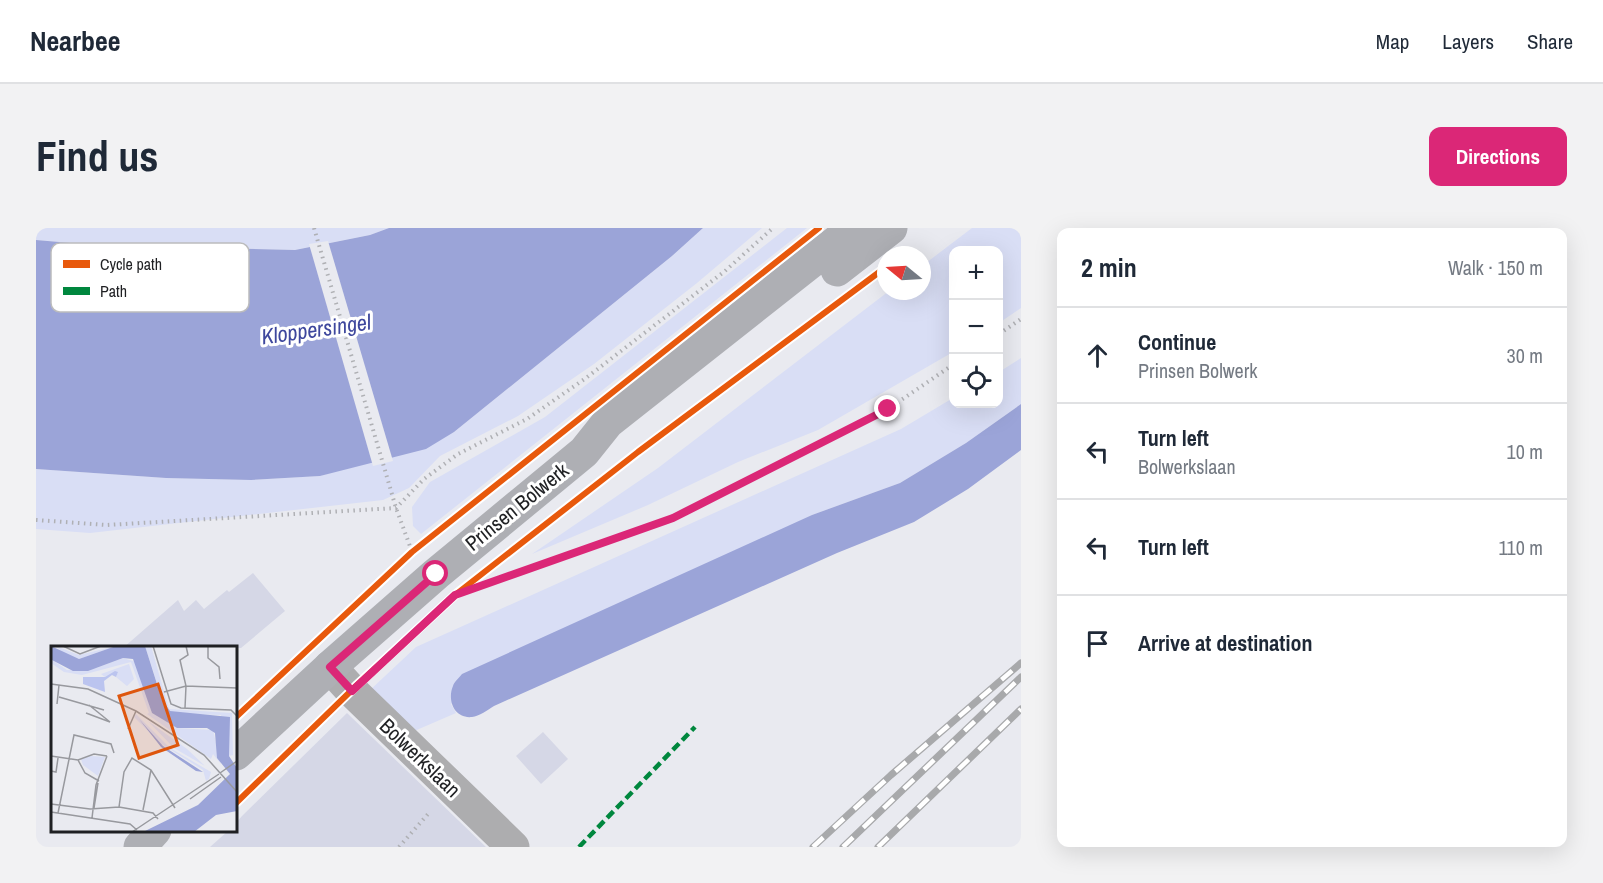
<!DOCTYPE html>
<html lang="en">
<head>
<meta charset="utf-8">
<style>
  body { margin:0; font-family:"Archivo Narrow",sans-serif; background:#f2f2f3; color:#1f2937 }
  .controls { position:absolute; right:18px; top:18px; display:grid; overflow:hidden; border-radius:12px; box-shadow:0 6px 24px #0002 }
  .controls button { width:54px; height:54px; display:grid; place-items:center; padding:0; border:0; border-bottom:2px solid #e0e1e3; background:#fff; color:#1f2937; font:30px sans-serif }
  .compass { position:absolute; left:841px; top:18px; width:54px; height:54px; border-radius:50%; background:#fff; box-shadow:0 6px 24px #0002; rotate:288deg }
  .stop { position:absolute; width:18px; height:18px; margin:-14px; border:4px solid #db2777; border-radius:50%; background:#fff }
  .stop.end { background:#db2777; border-color:#fff; box-shadow:0 2px 6px #0008 }
  .list { margin:0; padding:0; list-style:none }
  h2 { display:flex; justify-content:space-between; align-items:center; height:78px; margin:0; padding:0 24px; font-size:26px }
  h2 small { font-size:20px; font-weight:400; color:#747a83 }
  .list li { display:grid; grid-template-columns:39px 1fr auto; gap:18px; align-items:center; box-sizing:border-box; height:96px; padding:0 24px; border-top:2px solid #e0e1e3 }
  .list b { display:block; font-size:22px; white-space:nowrap }
  .list p { margin:0; font-size:20px; white-space:nowrap; color:#747a83 }
  .list em { font-size:20px; font-style:normal; color:#747a83 }
  .icon { flex:none; width:33px; height:33px; fill:none; stroke:currentColor; stroke-width:2; stroke-linecap:round; stroke-linejoin:round }
  .map { position:relative; flex:none; width:985px; height:619px; overflow:hidden; border-radius:12px }
  header { display:flex; align-items:center; gap:36px; box-sizing:border-box; height:84px; padding:0 30px; background:#fff; border-bottom:2px solid #e0e1e3 }
  header strong { font-size:28px }
  nav { display:flex; gap:33px; margin-inline-start:auto; font-size:21px }
  .intro { display:flex; align-items:center; justify-content:space-between; box-sizing:border-box; height:144px; padding:0 36px }
  h1 { margin:0; font-size:42px }
  .button { padding:15px 27px; border-radius:12px; background:#db2777; color:#fff; font-size:21px; font-weight:700 }
  main { display:flex; gap:36px; padding:0 36px }
  aside { flex:1; background:#fff; border-radius:12px; box-shadow:0 6px 24px #0002 }
  .map>svg:first-child { display:block }
  .green { fill:#d9def5 }
  .water { fill:#9ba4d8 }
  .pier { fill:#e9eaf0 }
  .building { fill:#d5d7e6 }
  .lines { fill:none; stroke-linecap:round; stroke-linejoin:round }
  .path { stroke:#afb0b4; stroke-width:4; stroke-dasharray:1.5 4.5; stroke-linecap:butt }
  .minor { stroke:#adadaf; stroke-width:33 }
  .major { stroke:#aeafb4; stroke-width:33 }
  .rail-casing { stroke:#a8a9ab; stroke-width:7 }
  .rail { stroke:#fff; stroke-width:4.5; stroke-dasharray:14; stroke-linecap:butt }
  .quiet { stroke:#00873e; stroke-width:4.5; stroke-dasharray:9 4.5; stroke-linecap:butt }
  .cycleway-casing { stroke:#fff; stroke-width:10 }
  .cycleway { stroke:#e8590c; stroke-width:6 }
  .route { stroke:#db2777; stroke-width:8 }
  .labels { text-anchor:middle; stroke-width:6; stroke-linejoin:round; paint-order:stroke }
  .street-label { font-size:21px; fill:#1f2023; stroke:#fff }
  .water-label { font-size:22px; font-style:italic; fill:#3e479d; stroke:#fff }
  .inset-road { fill:none; stroke:#98999e; stroke-width:1.5 }
  .view { fill:#de560d; fill-opacity:0.15; stroke:#de560d; stroke-width:3 }
  .inset-edge { fill:none; stroke:#1f2023; stroke-width:3 }
  .key { fill:#fff; stroke:#bcbcbd; stroke-width:1.5 }
  .key-label { font-size:16px; fill:#1f2023 }
</style>
</head>
<body>
<header>
<strong>Nearbee</strong>
<nav><a>Map</a><a>Layers</a><a>Share</a></nav>
</header>
<div class="intro"><h1>Find us</h1><a class="button">Directions</a></div>
<main>
<div class="map">
<svg width="985" height="619" viewBox="0 0 985 619">
  <rect width="100%" height="100%" fill="#e9eaf0"/>
  <path class="green" d="M 0,0 L 353,0 L 334,7 L 259,22 L 58,17 L 0,12 Z
    M 667,0 L 726,0 L 661,55 L 558,136 L 482,188 L 404,228 L 373,260 L 347,272 L 54,305 L 0,301 L 0,241 L 130,250 L 215,252 L 284,248 L 418,204 L 636,28 Z
    M 751,0 L 771,0 L 385,306 L 377,298 L 376,279 L 394,254 L 509,189 Z
    M 936,0 L 985,0 L 985,80 L 963,95 L 963,22 L 918,22 L 917,124 L 782,202 L 702,234 L 612,277 L 496,326 L 622,240 L 853,63 L 886,63 L 886,38 Z
    M 985,130 L 985,176 L 930,215 L 864,255 L 776,287 L 415,476 L 420,485 L 376,504 L 333,463 L 380,419 L 865,201 L 917,170 L 918,176 L 963,176 L 963,144 Z"/>
  <path class="water" d="M 353,0 L 667,0 L 636,28 L 418,204 L 390,221 L 284,248 L 215,252 L 130,250 L 0,241 L 0,12 L 58,17 L 259,22 L 334,7 Z
    M 985,176 L 985,222 L 932,261 L 878,294 L 801,325 L 458,478 C 452,482 443,488 436,489 C 418,491 411,472 417,458 C 418,454 423,450 426,446 L 776,287 L 864,255 L 930,215 Z"/>
  <path class="pier" d="M 292,13 L 357,233 L 337,238 L 273,16 Z"/>
  <path class="building" d="M 217,345 L 249,383 L 205,420 L 87,420 L 142,372 L 148,383 L 160,372 L 168,381 L 191,362 L 193,364 Z
    M 311,485 L 394,565 L 450,619 L 174,619 L 192,603 L 200,603 L 200,595 L 206,588 Z
    M 507,504 L 532,531 L 505,556 L 480,528 Z"/>
  <g class="lines">
    <path class="path" d="M 278,0 L 360,280 L 375,321
      M 963,106 L 985,91
      M 0,292 L 71,297 L 360,280 L 388,251 L 422,226 L 491,191 L 550,150 L 689,43 L 737,0
      M 445,358 L 637,290 L 852,181 L 918,136
      M 363,619 L 392,586"/>
    <path class="minor" d="M 294,439 L 316,463 L 477,619"/>
    <path class="major" d="M 801,42 L 855,0
      M 200,526 L 294,439 L 400,346 L 548,224 L 572,194 L 818,0
      M 104,619 L 119,602"/>
    <g class="rail-casing">
      <path id="rail" d="M 777,619 L 855,547 L 985,435
        M 807,619 L 985,449
        M 842,619 L 985,481"/>
    </g>
    <use href="#rail" class="rail"/>
    <path class="quiet" d="M 543,619 L 659,499"/>
    <g class="cycleway-casing">
      <path id="cycleway" d="M 200,489 L 376,324 L 783,0
        M 200,575 L 320,458 L 419,367 L 602,224 L 850,39"/>
    </g>
    <use href="#cycleway" class="cycleway"/>
  </g>
  <g class="lines">
    <path class="route" d="M 400,346 L 294,439 L 316,463 L 419,367 L 637,290 L 852,181"/>
  </g>
  <g class="labels">
    <g class="street-label">
      <text transform="translate(481 279) rotate(-39)" y="7">Prinsen Bolwerk</text>
      <text transform="translate(384 530) rotate(44)" y="7">Bolwerkslaan</text>
    </g>
    <g class="water-label">
      <text transform="translate(280 101) rotate(-8)" y="8">Kloppersingel</text>
    </g>
  </g>
  <g transform="translate(15 418)">
    <rect width="186" height="186" fill="#e9eaf0"/>
    <path d="M 5,0 L 28,9 L 65,0 L 28,13 L 15,10 ZM 94,0 L 100,0 L 118,63 L 181,67 L 182,109 L 178,110 L 170,69 L 127,68 L 119,65 L 113,59 ZM 72,12 L 85,16 L 101,67 L 126,82 L 162,84 L 170,118 L 162,108 L 160,113 L 96,68 L 98,67 L 80,16 L 31,29 L 13,26 L 0,17 L 0,13 L 16,24 L 45,22 ZM 78,18 L 83,33 L 76,40 L 65,31 L 67,26 L 54,31 L 50,28 ZM 85,68 L 119,102 L 160,126 L 158,133 L 155,135 L 152,124 L 109,97 L 83,71 ZM 97,75 L 136,103 L 154,120 L 123,102 ZM 40,110 L 54,111 L 47,130 L 32,119 L 30,113 Z" fill="#d9def5"/>
    <path d="M 64,25 L 67,26 L 65,31 L 61,29 L 53,35 L 54,46 L 32,38 L 32,31 L 54,31 Z" fill="#bbc4ef"/>
    <path d="M 0,0 L 28,13 L 65,0 L 94,0 L 111,54 L 119,65 L 179,71 L 178,110 L 186,122 L 186,165 L 165,169 L 143,186 L 92,186 L 147,159 L 179,128 L 166,112 L 164,87 L 156,82 L 126,82 L 101,67 L 82,13 L 72,12 L 37,25 L 22,25 L 1,14 ZM 88,73 L 112,100 L 152,126 L 145,125 L 110,101 Z" fill="#9ba4d8"/>
    <path class="inset-road" d="M 12,0 L 29,8 L 50,0M 102,0 L 120,58 L 130,62 L 180,64 L 186,70M 157,0 L 157,12 L 168,21 L 169,33M 0,38 L 37,43 L 85,65 L 153,109 L 186,146M 113,46 L 135,40 L 186,42M 8,51 L 53,64M 6,58 L 8,39M 134,62 L 135,40 L 129,14 L 137,9 L 135,0M 35,67 L 59,76 L 38,59M 186,75 L 186,110M 77,83 L 85,65M 0,110 L 27,114 L 43,108 L 56,110M 27,114 L 34,127 L 48,135M 0,125 L 5,126 L 7,112M 169,127 L 186,115M 139,153 L 170,131M 0,158 L 39,163 L 68,161 L 102,167 L 107,173M 68,161 L 73,126 L 81,112 L 100,124 L 124,162M 43,162 L 47,137M 92,164 L 100,124M 0,166 L 79,178 L 86,184M 7,167 L 23,89 L 60,98 L 63,107M 41,172 L 45,139 L 56,110M 81,186 L 168,128"/>
    <path class="view" d="M 107,38 L 127,99 L 88,112 L 68,50 Z"/>
    <rect width="186" height="186" class="inset-edge"/>
  </g>
  <rect x="15" y="15" width="198" height="69" rx="9" class="key"/>
  <rect x="27" y="32" width="27" height="8" fill="#e8590c"/>
  <rect x="27" y="59" width="27" height="8" fill="#00873e"/>
  <g class="key-label">
    <text x="64" y="42">Cycle path</text>
    <text x="64" y="69">Path</text>
  </g>
</svg>
<div class="controls">
<button>+</button>
<button>−</button>
<button><svg class="icon" aria-label="locate" viewBox="0 0 24 24"><circle cx="12" cy="12" r="6"/><path d="M12 2v4M12 18v4M2 12h4M18 12h4"/></svg></button>
</div>
<svg class="compass" viewBox="-18 -18 36 36"><path d="M0-13l5 13h-10z" fill="#e53935"/><path d="M0 13l5-13h-10z" fill="#747a83"/></svg>
<div class="stop" style="left:400px;top:346px"></div>
<div class="stop end" style="left:852px;top:181px"></div>
</div>
<aside>
<h2>2 min<small>Walk · 150 m</small></h2>
<ul class="list">
<li><svg class="icon" aria-label="ahead" viewBox="0 0 24 24"><path d="M12 20V5M6 11l6-6 6 6"/></svg><div><b>Continue</b><p>Prinsen Bolwerk</p></div><em>30 m</em></li>
<li><svg class="icon" aria-label="left" viewBox="0 0 24 24"><path d="M17 20v-9H6M10 6l-5 5 5 5"/></svg><div><b>Turn left</b><p>Bolwerkslaan</p></div><em>10 m</em></li>
<li><svg class="icon" aria-label="left" viewBox="0 0 24 24"><path d="M17 20v-9H6M10 6l-5 5 5 5"/></svg><div><b>Turn left</b></div><em>110 m</em></li>
<li><svg class="icon" aria-label="arrive" viewBox="0 0 24 24"><path d="M6 21V4h12l-3 4 3 4H6"/></svg><div><b>Arrive at destination</b></div></li>
</ul>
</aside>
</main>
</body>
</html>
